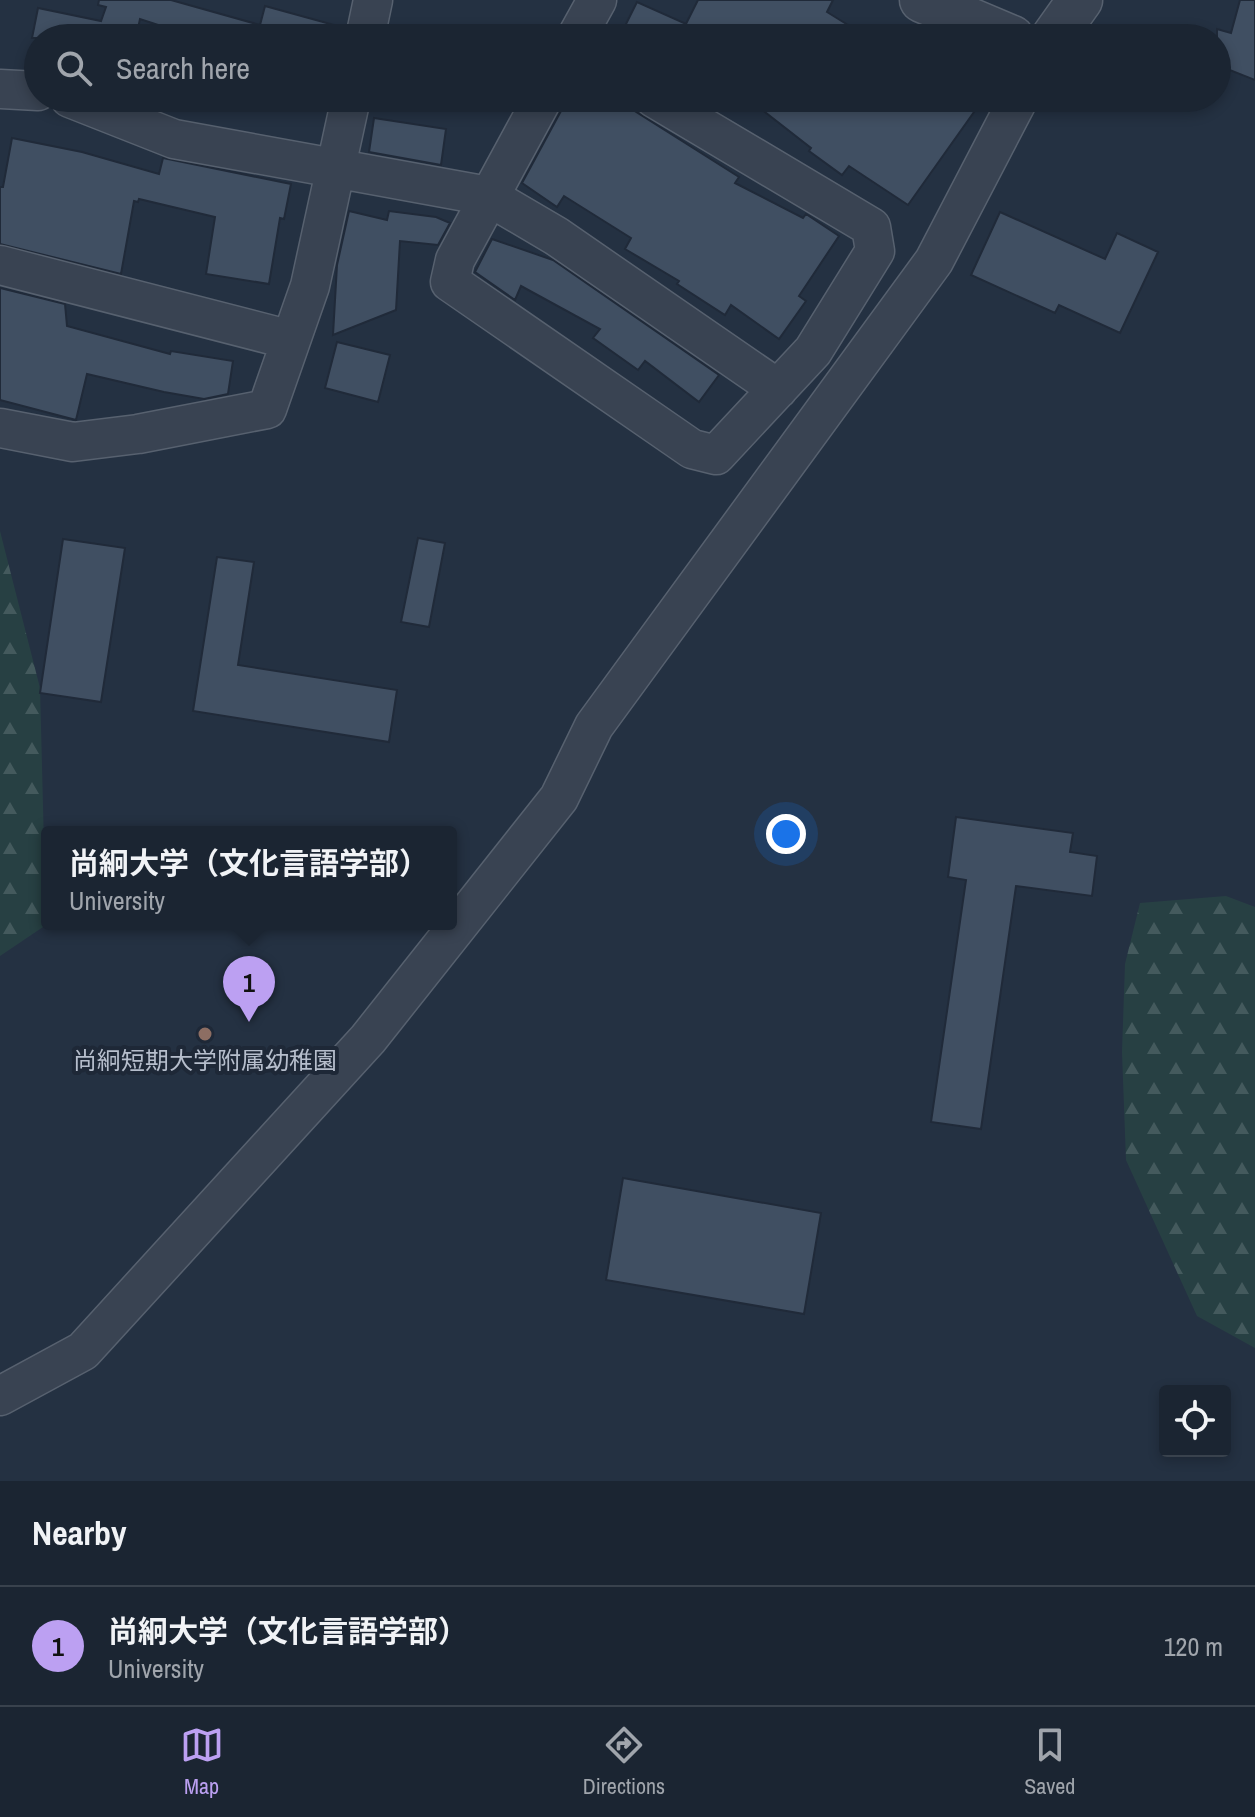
<!DOCTYPE html>
<html lang="en">
<head>
<meta charset="utf-8">
<style>
  body { margin:0; font-family:"Archivo Narrow","Noto Sans JP",sans-serif; background:#28313e; color:#f1f3f6 }
  .controls { position:absolute; right:24px; bottom:24px; display:grid; overflow:hidden; border-radius:8px; box-shadow:0 4px 12px #0003 }
  .controls button { width:72px; height:72px; display:grid; place-items:center; padding:0; border:0; border-bottom:2px solid #39424d; background:#1b2532; color:#f1f3f6; font:40px sans-serif }
  .you { position:absolute; left:786px; top:834px; width:28px; height:28px; margin:-20px; border:6px solid #fff; border-radius:50%; background:#1a73e8; box-shadow:0 0 0 12px #1a73e833 }
  .badge { display:grid; place-items:center; width:52px; height:52px; border-radius:50%; background:#bca0f2; color:#111; font-size:26px; font-weight:700 }
  .pin { position:absolute; translate:-50% -66px; filter:drop-shadow(0 2px 4px #0008) }
  .pin::after { content:''; position:absolute; top:42px; width:28px; height:24px; background:inherit; clip-path:polygon(0 0,100% 0,50% 100%) }
  .popup { position:absolute; left:41px; top:826px; width:416px; height:104px; box-sizing:border-box; display:grid; place-content:center; border-radius:8px; background:#1b2532; filter:drop-shadow(0 2px 6px #0005); font-size:26px; white-space:nowrap; color:#a0a5ac }
  .popup b { font-size:30px; color:#f1f3f6 }
  .popup::after { content:''; position:absolute; left:50%; top:100%; margin-left:-16px; border:16px solid transparent; border-top-color:#1b2532 }
  .list { margin:0; padding:0; list-style:none }
  h2 { display:flex; justify-content:space-between; align-items:center; height:104px; margin:0; padding:0 32px; font-size:34px }
  h2 small { font-size:26px; font-weight:400; color:#a0a5ac }
  .list li { display:grid; grid-template-columns:52px 1fr auto; gap:24px; align-items:center; box-sizing:border-box; height:120px; padding:0 32px; border-top:2px solid #39424d }
  .list b { display:block; font-size:30px; white-space:nowrap }
  .list p { margin:0; font-size:26px; white-space:nowrap; color:#a0a5ac }
  .list em { font-size:26px; font-style:normal; color:#a0a5ac }
  .icon { flex:none; width:44px; height:44px; fill:none; stroke:currentColor; stroke-width:2; stroke-linecap:round; stroke-linejoin:round }
  .map { position:relative; flex:none; width:1255px; height:1481px; overflow:hidden }
  .search { position:absolute; background:#1b2532; box-shadow:0 4px 12px #0003; left:24px; right:24px; top:24px; height:88px; display:flex; align-items:center; gap:20px; box-sizing:border-box; padding:0 28px; border-radius:44px; color:#a0a5ac; font-size:30px }
  .sheet { height:224px; background:#1b2532 }
  nav { display:flex; justify-content:space-around; align-items:center; box-sizing:border-box; height:112px; border-top:2px solid #39424d; background:#1b2532; font-size:22px; color:#a0a5ac }
  nav a { display:grid; justify-items:center; gap:4px }
  nav .on { color:#bca0f2 }
  .map>svg:first-child { display:block }
  .forest { fill:url(#forest-firs) }
  .building { fill:#404f62; stroke:#202a39; stroke-width:2 }
  .lines { fill:none; stroke-linecap:round; stroke-linejoin:round }
  .minor-casing { stroke:#57616f; stroke-width:41 }
  .tertiary-casing { stroke:#57616f; stroke-width:47 }
  .minor { stroke:#394352; stroke-width:38 }
  .tertiary { stroke:#394352; stroke-width:44 }
  .education-dot { fill:#8d6e63; stroke:#1e2837; stroke-width:3 }
  .labels { text-anchor:middle; stroke-width:8; stroke-linejoin:round; paint-order:stroke }
  .poi-label { font-size:24px; fill:#b6becc; stroke:#1e2837 }
</style>
</head>
<body>
<div class="map">
<svg width="1255" height="1481" viewBox="0 0 1255 1481">
  <defs>
    <pattern id="forest-firs" width="22" height="20" patternUnits="userSpaceOnUse" patternTransform="scale(2)"><rect width="22" height="20" fill="#274043"/><path d="M5 1l3.5 6h-7zM16 11l3.5 6h-7z" fill="#445a5d"/></pattern>
  </defs>
  <rect width="100%" height="100%" fill="#243142"/>
  <path class="forest" d="M 0,531 L 40,688 L 46,925 L 0,956 Z
    M 1226,896 L 1255,907 L 1255,1348 L 1197,1316 L 1126,1160 L 1122,1052 L 1125,964 L 1140,903 Z"/>
  <path class="building" d="M 99,0 L 171,0 L 260,25 L 265,6 L 345,28 L 344,38 L 198,38 L 140,19 L 136,38 L 32,38 L 38,8 L 101,21 L 106,7 L 98,5 Z
    M 698,0 L 833,0 L 827,12 L 869,38 L 619,38 L 637,2 L 686,24 Z
    M 1240,0 L 1255,0 L 1255,80 L 1217,65 L 1217,29 L 1231,33 Z
    M 568,98 L 614,98 L 739,177 L 735,183 L 803,218 L 806,214 L 839,236 L 799,296 L 806,301 L 779,339 L 731,305 L 725,315 L 677,284 L 679,281 L 625,249 L 631,238 L 564,196 L 557,207 L 522,183 Z
    M 747,98 L 953,98 L 974,112 L 908,205 L 849,166 L 842,175 L 809,151 L 811,148 Z
    M 374,118 L 446,129 L 441,165 L 369,152 Z
    M 12,138 L 82,152 L 159,174 L 163,158 L 291,184 L 284,219 L 280,218 L 269,284 L 206,274 L 215,217 L 139,199 L 138,202 L 134,201 L 121,274 L 0,244 L 0,187 L 3,187 Z
    M 349,211 L 387,220 L 389,211 L 436,217 L 450,223 L 438,245 L 400,241 L 396,310 L 333,335 L 337,265 Z
    M 1000,212 L 1105,259 L 1117,233 L 1158,252 L 1120,333 L 1059,305 L 1055,313 L 971,275 Z
    M 492,239 L 553,260 L 719,375 L 699,402 L 645,361 L 638,370 L 593,338 L 600,329 L 521,286 L 515,300 L 475,272 Z
    M 0,288 L 65,304 L 67,326 L 170,354 L 171,351 L 233,361 L 228,394 L 204,399 L 164,392 L 87,374 L 76,420 L 0,400 Z
    M 337,342 L 390,355 L 378,402 L 325,388 Z
    M 418,538 L 445,543 L 429,627 L 401,622 Z
    M 63,539 L 125,548 L 101,702 L 40,693 Z
    M 217,557 L 254,562 L 238,665 L 397,690 L 389,742 L 193,711 Z
    M 956,817 L 1073,833 L 1070,852 L 1097,856 L 1092,896 L 1016,886 L 981,1129 L 931,1122 L 966,880 L 948,877 Z
    M 623,1178 L 821,1213 L 804,1314 L 606,1280 Z"/>
  <g class="lines">
    <g class="minor-casing">
      <path id="minor" d="M 365,38 L 373,0
        M 576,38 L 597,0
        M 0,89 L 38,91
        M 70,98 L 174,139 L 488,196 L 556,236 L 778,389
        M 543,98 L 455,260 L 450,282 L 692,449 L 716,455 L 813,351 L 875,251 L 871,227 L 654,98
        M 0,265 L 291,340
        M 0,428 L 73,442 L 138,434 L 267,409 L 310,286 L 351,98
        M 0,1396 L 83,1351 L 368,1039 L 559,798 L 594,726 L 934,261 L 1019,98"/>
    </g>
    <g class="tertiary-casing">
      <path id="tertiary" d="M 922,0 L 1012,38
        M 1053,38 L 1080,0"/>
    </g>
    <use href="#minor" class="minor"/>
    <use href="#tertiary" class="tertiary"/>
  </g>
  <circle class="education-dot" cx="205" cy="1034" r="8"/>
  <g class="labels">
    <g class="poi-label">
      <text x="205" y="1069">尚絅短期大学附属幼稚園</text>
    </g>
  </g>
</svg>
<div class="controls">
<button><svg class="icon" aria-label="locate" viewBox="0 0 24 24"><circle cx="12" cy="12" r="6"/><path d="M12 2v4M12 18v4M2 12h4M18 12h4"/></svg></button>
</div>
<div class="you"></div>
<div class="pin badge" style="left:249px;top:1022px">1</div>
<div class="popup"><b>尚絅大学（文化言語学部）</b>University</div>
<div class="search"><svg class="icon" aria-label="search" viewBox="0 0 24 24"><circle cx="10" cy="10" r="6"/><path d="M15 15l6 6"/></svg>Search here</div>
</div>
<section class="sheet">
<h2>Nearby<small></small></h2>
<ul class="list">
<li><span class="badge">1</span><div><b>尚絅大学（文化言語学部）</b><p>University</p></div><em>120 m</em></li>
</ul>
</section>
<nav>
<a class="on"><svg class="icon" aria-label="map" viewBox="0 0 24 24"><path d="M3 6l6-2 6 2 6-2v14l-6 2-6-2-6 2zM9 4v14M15 6v14"/></svg>Map</a>
<a><svg class="icon" aria-label="directions" viewBox="0 0 24 24"><path d="M12 3l9 9-9 9-9-9zM9 14v-3h6M13 9l2 2-2 2"/></svg>Directions</a>
<a><svg class="icon" aria-label="saved" viewBox="0 0 24 24"><path d="M7 4h10v16l-5-4-5 4z"/></svg>Saved</a>
</nav>
</body>
</html>
